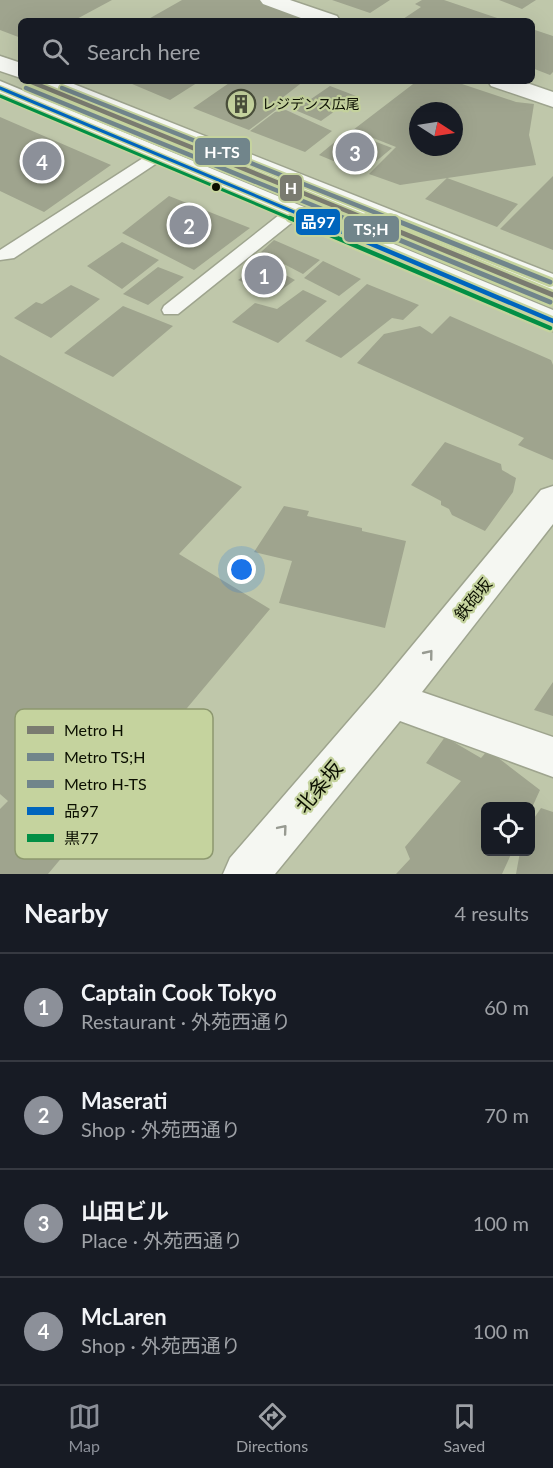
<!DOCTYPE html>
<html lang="en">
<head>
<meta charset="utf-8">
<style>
  body { margin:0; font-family:Lato,"Noto Sans JP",sans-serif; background:#20242c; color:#f1f3f6 }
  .controls { position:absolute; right:18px; bottom:18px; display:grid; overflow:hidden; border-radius:9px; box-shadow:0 6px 24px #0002 }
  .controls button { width:54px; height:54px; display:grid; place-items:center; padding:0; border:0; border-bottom:2px solid #363941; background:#171b24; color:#f1f3f6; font:30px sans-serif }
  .compass { position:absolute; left:409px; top:102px; width:54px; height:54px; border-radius:50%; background:#171b24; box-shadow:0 6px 24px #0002; rotate:102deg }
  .you { position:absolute; left:242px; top:570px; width:21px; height:21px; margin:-15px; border:4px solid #fff; border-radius:50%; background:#1a73e8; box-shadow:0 0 0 9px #1a73e833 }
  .badge { display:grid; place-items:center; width:39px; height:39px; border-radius:50%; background:#8c9099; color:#fff; font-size:20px; font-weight:700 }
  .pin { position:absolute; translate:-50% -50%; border:3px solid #fff; box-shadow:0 2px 6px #0006 }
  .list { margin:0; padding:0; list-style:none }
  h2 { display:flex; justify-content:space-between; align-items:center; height:78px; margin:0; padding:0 24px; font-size:26px }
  h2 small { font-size:20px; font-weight:400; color:#9ea1a6 }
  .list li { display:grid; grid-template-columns:39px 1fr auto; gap:18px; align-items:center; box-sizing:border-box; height:108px; padding:0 24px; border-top:2px solid #363941 }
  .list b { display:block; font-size:22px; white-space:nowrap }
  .list p { margin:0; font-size:20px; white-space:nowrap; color:#9ea1a6 }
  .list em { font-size:20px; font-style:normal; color:#9ea1a6 }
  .icon { flex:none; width:33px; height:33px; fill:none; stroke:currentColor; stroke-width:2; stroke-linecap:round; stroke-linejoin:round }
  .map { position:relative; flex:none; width:553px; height:874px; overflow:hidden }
  .search { position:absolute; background:#171b24; box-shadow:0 6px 24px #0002; left:18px; right:18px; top:18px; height:66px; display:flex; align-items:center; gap:15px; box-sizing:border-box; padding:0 21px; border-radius:9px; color:#9ea1a6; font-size:22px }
  .sheet { height:510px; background:#171b24 }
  nav { display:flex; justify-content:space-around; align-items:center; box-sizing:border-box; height:84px; border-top:2px solid #363941; background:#171b24; font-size:16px; color:#9ea1a6 }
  nav a { display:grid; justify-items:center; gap:3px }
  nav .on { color:#8c9099 }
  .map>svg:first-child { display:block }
  .building { fill:#9fa48e; fill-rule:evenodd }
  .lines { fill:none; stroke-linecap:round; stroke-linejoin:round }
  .lane-casing { stroke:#9ea48e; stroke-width:3 }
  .street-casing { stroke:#9ea48e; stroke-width:3 }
  .secondary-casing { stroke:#9ea48e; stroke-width:3 }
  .lane { fill:#f5f7f2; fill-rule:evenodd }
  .street { fill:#f5f7f2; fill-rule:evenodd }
  .secondary { fill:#f5f7f2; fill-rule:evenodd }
  .bus-1-far1-casing { stroke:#c5d39e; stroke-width:6 }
  .bus-1-casing { stroke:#c5d39e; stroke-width:9 }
  .bus-2-far1-casing { stroke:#c5d39e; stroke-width:6 }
  .bus-2-casing { stroke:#c5d39e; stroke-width:9 }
  .bus-1-far1 { stroke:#0065bd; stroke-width:3 }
  .bus-1 { stroke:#0065bd; stroke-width:4.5 }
  .bus-2-far1 { stroke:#028f45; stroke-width:3 }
  .bus-2 { stroke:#028f45; stroke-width:4.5 }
  .metro-1-far1-casing { stroke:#c5d39e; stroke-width:8 }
  .metro-1-casing { stroke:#c5d39e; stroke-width:10 }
  .metro-2-far1-casing { stroke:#c5d39e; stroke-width:8 }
  .metro-2-casing { stroke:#c5d39e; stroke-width:10 }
  .metro-3-far1-casing { stroke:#c5d39e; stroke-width:8 }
  .metro-3-casing { stroke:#c5d39e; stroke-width:10 }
  .metro-1-far1 { stroke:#7a7b70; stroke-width:4.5 }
  .metro-1 { stroke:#7a7b70; stroke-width:5 }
  .metro-2-far1 { stroke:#71858b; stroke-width:4.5 }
  .metro-2 { stroke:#71858b; stroke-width:5 }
  .metro-3-far1 { stroke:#71858b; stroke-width:4.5 }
  .metro-3 { stroke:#71858b; stroke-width:5 }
  .oneway { stroke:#979a91 }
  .bus-dot { fill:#0b0f00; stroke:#c5d39e; stroke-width:2 }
  .labels { text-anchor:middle; stroke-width:4.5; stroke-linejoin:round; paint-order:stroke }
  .far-poi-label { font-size:14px; fill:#0b0f00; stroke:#c5d39e; text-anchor:start }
  .street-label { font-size:16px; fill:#0b0f00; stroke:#c5d39e }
  .near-street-label { font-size:20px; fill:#0b0f00; stroke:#c5d39e }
  .key { fill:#c5d39e; stroke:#8d986f; stroke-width:1.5 }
  .key-label { font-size:16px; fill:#0b0f00 }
  .line-badge { stroke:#c5d39e; stroke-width:2 }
  .badge-label { font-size:16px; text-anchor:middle; font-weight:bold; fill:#fff }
</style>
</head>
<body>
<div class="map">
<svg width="553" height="874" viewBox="0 0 553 874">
  <rect width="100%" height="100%" fill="#bfc7aa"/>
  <path class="building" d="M 0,0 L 112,0 L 73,21 L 21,21 L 21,38 L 0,30 Z
    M 182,0 L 260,0 L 305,16 L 297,21 L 145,21 Z
    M 332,0 L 390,0 L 370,13 Z
    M 422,0 L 444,0 L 506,21 L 400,21 L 421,7 L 415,4 Z
    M 499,0 L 536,0 L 522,9 Z
    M 532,29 L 553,36 L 553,72 L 550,75 L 532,68 Z
    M 125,81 L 200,81 L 170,100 Z
    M 232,81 L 304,81 L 282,98 L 289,100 L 249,130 L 193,108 Z
    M 417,81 L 453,81 L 516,102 L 534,104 L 529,135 L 536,165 L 400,185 L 369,174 L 396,147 L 353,130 ZM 418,111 L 454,111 L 454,147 L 418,147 Z
    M 330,86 L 356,96 L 321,121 L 295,110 Z
    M 286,110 L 332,131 L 305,152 L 250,131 L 275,112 Z
    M 0,117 L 111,165 L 44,212 L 0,191 Z
    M 348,131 L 392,148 L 362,173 L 319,155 Z
    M 553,176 L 553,250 L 500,229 Z
    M 447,178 L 518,204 L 497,227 L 425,199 Z
    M 169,196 L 250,228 L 194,270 L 122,233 Z
    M 274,240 L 320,260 L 303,274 L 261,252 Z
    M 122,242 L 159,260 L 122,289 L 87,266 Z
    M 323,261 L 361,279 L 339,296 L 304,278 Z
    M 263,263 L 295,280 L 273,296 L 238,280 Z
    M 158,267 L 184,277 L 148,305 L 123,294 Z
    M 367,284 L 419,305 L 403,320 L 392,318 L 341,358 L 305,341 Z
    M 71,285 L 100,299 L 51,338 L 14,318 L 36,302 L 42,304 Z
    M 303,290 L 327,301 L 278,343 L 232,322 L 255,303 L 277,309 Z
    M 123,306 L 173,326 L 113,377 L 64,353 Z
    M 450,316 L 551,360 L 553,365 L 553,460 L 518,445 L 524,438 L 357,363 L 384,334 L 420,326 L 432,334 Z
    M 0,355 L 242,487 L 179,554 L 270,609 L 48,874 L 0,874 L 0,809 L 8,801 L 0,794 Z
    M 445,442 L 501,464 L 502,470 L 516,478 L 513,492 L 485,531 L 452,515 L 449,509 L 441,505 L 441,501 L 411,485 Z
    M 284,506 L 309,511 L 307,516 L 362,528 L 362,531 L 406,541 L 385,628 L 279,603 L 292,561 L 254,552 Z
    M 553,682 L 553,716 L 534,710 Z
    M 445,737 L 481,758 L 488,750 L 540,790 L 530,812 L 530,806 L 486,806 L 486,852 L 512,852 L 502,874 L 396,874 L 410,859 L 405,847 L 461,781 L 426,763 Z
    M 541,808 L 553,812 L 553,874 L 516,874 L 520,852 L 530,852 L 530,824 Z"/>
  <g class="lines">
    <g class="lane-casing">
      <path id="lane" d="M 160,149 L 166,151 L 168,154 L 166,157 L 14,258 L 0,260 L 0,250 L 154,151 Z
        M 294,207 L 300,208 L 302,212 L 300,216 L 178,314 L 164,314 L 162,310 L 164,306 L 288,208 Z"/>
    </g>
    <g class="street-casing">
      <path id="street" d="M 260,0 L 290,0 L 337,16 L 340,21 L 309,21 L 263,4 Z
        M 488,81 L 521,81 L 553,92 L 553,107 L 491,86 Z
        M 553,486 L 553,524 L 422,692 L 553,737 L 553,777 L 400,721 L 275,874 L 223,874 L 230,858 L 378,687 L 541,490 Z"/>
    </g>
    <g class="secondary-casing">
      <path id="secondary" d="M 0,56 L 21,63 L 21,78 L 0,71 Z
        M 0,81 L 553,310 L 553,331 L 0,96 Z
        M 35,81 L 66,81 L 553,274 L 553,293 L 38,86 Z"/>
    </g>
    <use href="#lane" class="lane"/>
    <use href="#street" class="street"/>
    <use href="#secondary" class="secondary"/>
    <g class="bus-1-far1-casing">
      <path id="bus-1-far1" d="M 0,88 L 313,220"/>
    </g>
    <g class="bus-1-casing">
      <path id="bus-1" d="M 310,218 L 553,321"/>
    </g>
    <g class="bus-2-far1-casing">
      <path id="bus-2-far1" d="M 0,96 L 294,220"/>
    </g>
    <g class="bus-2-casing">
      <path id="bus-2" d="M 290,218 L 550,328"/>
    </g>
    <use href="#bus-1-far1" class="bus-1-far1"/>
    <use href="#bus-1" class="bus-1"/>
    <use href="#bus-2-far1" class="bus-2-far1"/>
    <use href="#bus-2" class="bus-2"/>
    <g class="metro-1-far1-casing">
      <path id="metro-1-far1" d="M 29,81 L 369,220"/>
    </g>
    <g class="metro-1-casing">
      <path id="metro-1" d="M 366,218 L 553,295"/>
    </g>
    <g class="metro-2-far1-casing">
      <path id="metro-2-far1" d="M 26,88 L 349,220"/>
    </g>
    <g class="metro-2-casing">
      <path id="metro-2" d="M 346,218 L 550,302"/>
    </g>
    <g class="metro-3-far1-casing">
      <path id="metro-3-far1" d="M 62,88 L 394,220"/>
    </g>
    <g class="metro-3-casing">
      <path id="metro-3" d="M 390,218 L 550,282"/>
    </g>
    <use href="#metro-1-far1" class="metro-1-far1"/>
    <use href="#metro-1" class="metro-1"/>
    <use href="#metro-2-far1" class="metro-2-far1"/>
    <use href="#metro-2" class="metro-2"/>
    <use href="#metro-3-far1" class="metro-3-far1"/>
    <use href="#metro-3" class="metro-3"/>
  </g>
  <defs><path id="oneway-chevron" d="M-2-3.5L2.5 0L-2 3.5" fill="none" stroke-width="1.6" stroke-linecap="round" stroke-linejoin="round" transform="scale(1.5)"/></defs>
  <g class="oneway">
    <use href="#oneway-chevron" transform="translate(429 654) rotate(-51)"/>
    <use href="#oneway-chevron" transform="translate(283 829) rotate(-50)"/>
  </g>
  <defs>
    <g id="building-ring" transform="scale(1.5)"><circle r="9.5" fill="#c5d39e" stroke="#4a4f3b" stroke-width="1.5"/><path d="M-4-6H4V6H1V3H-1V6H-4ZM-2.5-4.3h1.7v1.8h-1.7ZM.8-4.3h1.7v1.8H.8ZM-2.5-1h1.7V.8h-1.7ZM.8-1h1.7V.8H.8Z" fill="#4a4f3b"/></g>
  </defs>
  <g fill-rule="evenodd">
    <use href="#building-ring" x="241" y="104"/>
  </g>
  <circle class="bus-dot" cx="216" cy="187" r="5"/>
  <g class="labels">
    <g class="far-poi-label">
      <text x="262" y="109">レジデンス広尾</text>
    </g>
    <g class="street-label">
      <text transform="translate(473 599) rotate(-51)" y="6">鉄砲坂</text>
    </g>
    <g class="near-street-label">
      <text transform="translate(319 787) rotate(-50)" y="7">北条坂</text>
    </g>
  </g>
  <rect x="15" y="709" width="198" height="150" rx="9" class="key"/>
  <rect x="27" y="726" width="27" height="8" fill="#7a7b70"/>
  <rect x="27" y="753" width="27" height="8" fill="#71858b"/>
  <rect x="27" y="780" width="27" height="8" fill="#71858b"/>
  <rect x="27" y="807" width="27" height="8" fill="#0065bd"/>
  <rect x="27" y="834" width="27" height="8" fill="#028f45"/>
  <g class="key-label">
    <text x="64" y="736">Metro H</text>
    <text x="64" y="763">Metro TS;H</text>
    <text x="64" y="790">Metro H-TS</text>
    <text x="64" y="817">品97</text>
    <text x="64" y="844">黒77</text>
  </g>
  <g class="line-badge">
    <rect x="194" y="137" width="57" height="29" rx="6" fill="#71858b"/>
    <rect x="279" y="174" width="24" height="28" rx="6" fill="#7a7b70"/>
    <rect x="295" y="208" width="46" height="28" rx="6" fill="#0065bd"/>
    <rect x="343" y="215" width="57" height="28" rx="6" fill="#71858b"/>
  </g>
  <g class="badge-label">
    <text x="222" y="158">H-TS</text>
    <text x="291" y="194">H</text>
    <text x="318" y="228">品97</text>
    <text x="371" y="235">TS;H</text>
  </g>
</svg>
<div class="controls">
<button><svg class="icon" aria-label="locate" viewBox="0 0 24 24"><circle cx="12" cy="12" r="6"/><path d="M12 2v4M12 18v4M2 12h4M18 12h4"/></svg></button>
</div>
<svg class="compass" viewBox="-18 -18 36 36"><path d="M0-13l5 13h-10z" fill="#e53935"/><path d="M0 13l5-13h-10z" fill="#9ea1a6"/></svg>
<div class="you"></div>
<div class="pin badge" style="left:264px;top:275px">1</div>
<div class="pin badge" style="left:189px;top:225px">2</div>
<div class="pin badge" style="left:355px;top:152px">3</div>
<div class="pin badge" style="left:42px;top:161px">4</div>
<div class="search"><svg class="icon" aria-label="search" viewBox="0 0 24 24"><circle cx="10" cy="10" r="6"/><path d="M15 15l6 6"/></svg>Search here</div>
</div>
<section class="sheet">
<h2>Nearby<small>4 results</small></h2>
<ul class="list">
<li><span class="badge">1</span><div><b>Captain Cook Tokyo</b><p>Restaurant · 外苑西通り</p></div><em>60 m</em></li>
<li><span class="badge">2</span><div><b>Maserati</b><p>Shop · 外苑西通り</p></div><em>70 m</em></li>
<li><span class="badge">3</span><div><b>山田ビル</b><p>Place · 外苑西通り</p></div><em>100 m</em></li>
<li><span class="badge">4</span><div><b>McLaren</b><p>Shop · 外苑西通り</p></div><em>100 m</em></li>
</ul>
</section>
<nav>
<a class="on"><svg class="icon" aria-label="map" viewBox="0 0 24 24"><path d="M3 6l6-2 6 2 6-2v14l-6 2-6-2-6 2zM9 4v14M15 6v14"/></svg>Map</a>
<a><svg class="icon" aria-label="directions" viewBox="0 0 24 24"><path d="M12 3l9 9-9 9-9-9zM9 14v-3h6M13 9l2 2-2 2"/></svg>Directions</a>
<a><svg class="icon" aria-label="saved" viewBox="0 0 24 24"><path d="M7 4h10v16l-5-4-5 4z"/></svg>Saved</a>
</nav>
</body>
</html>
